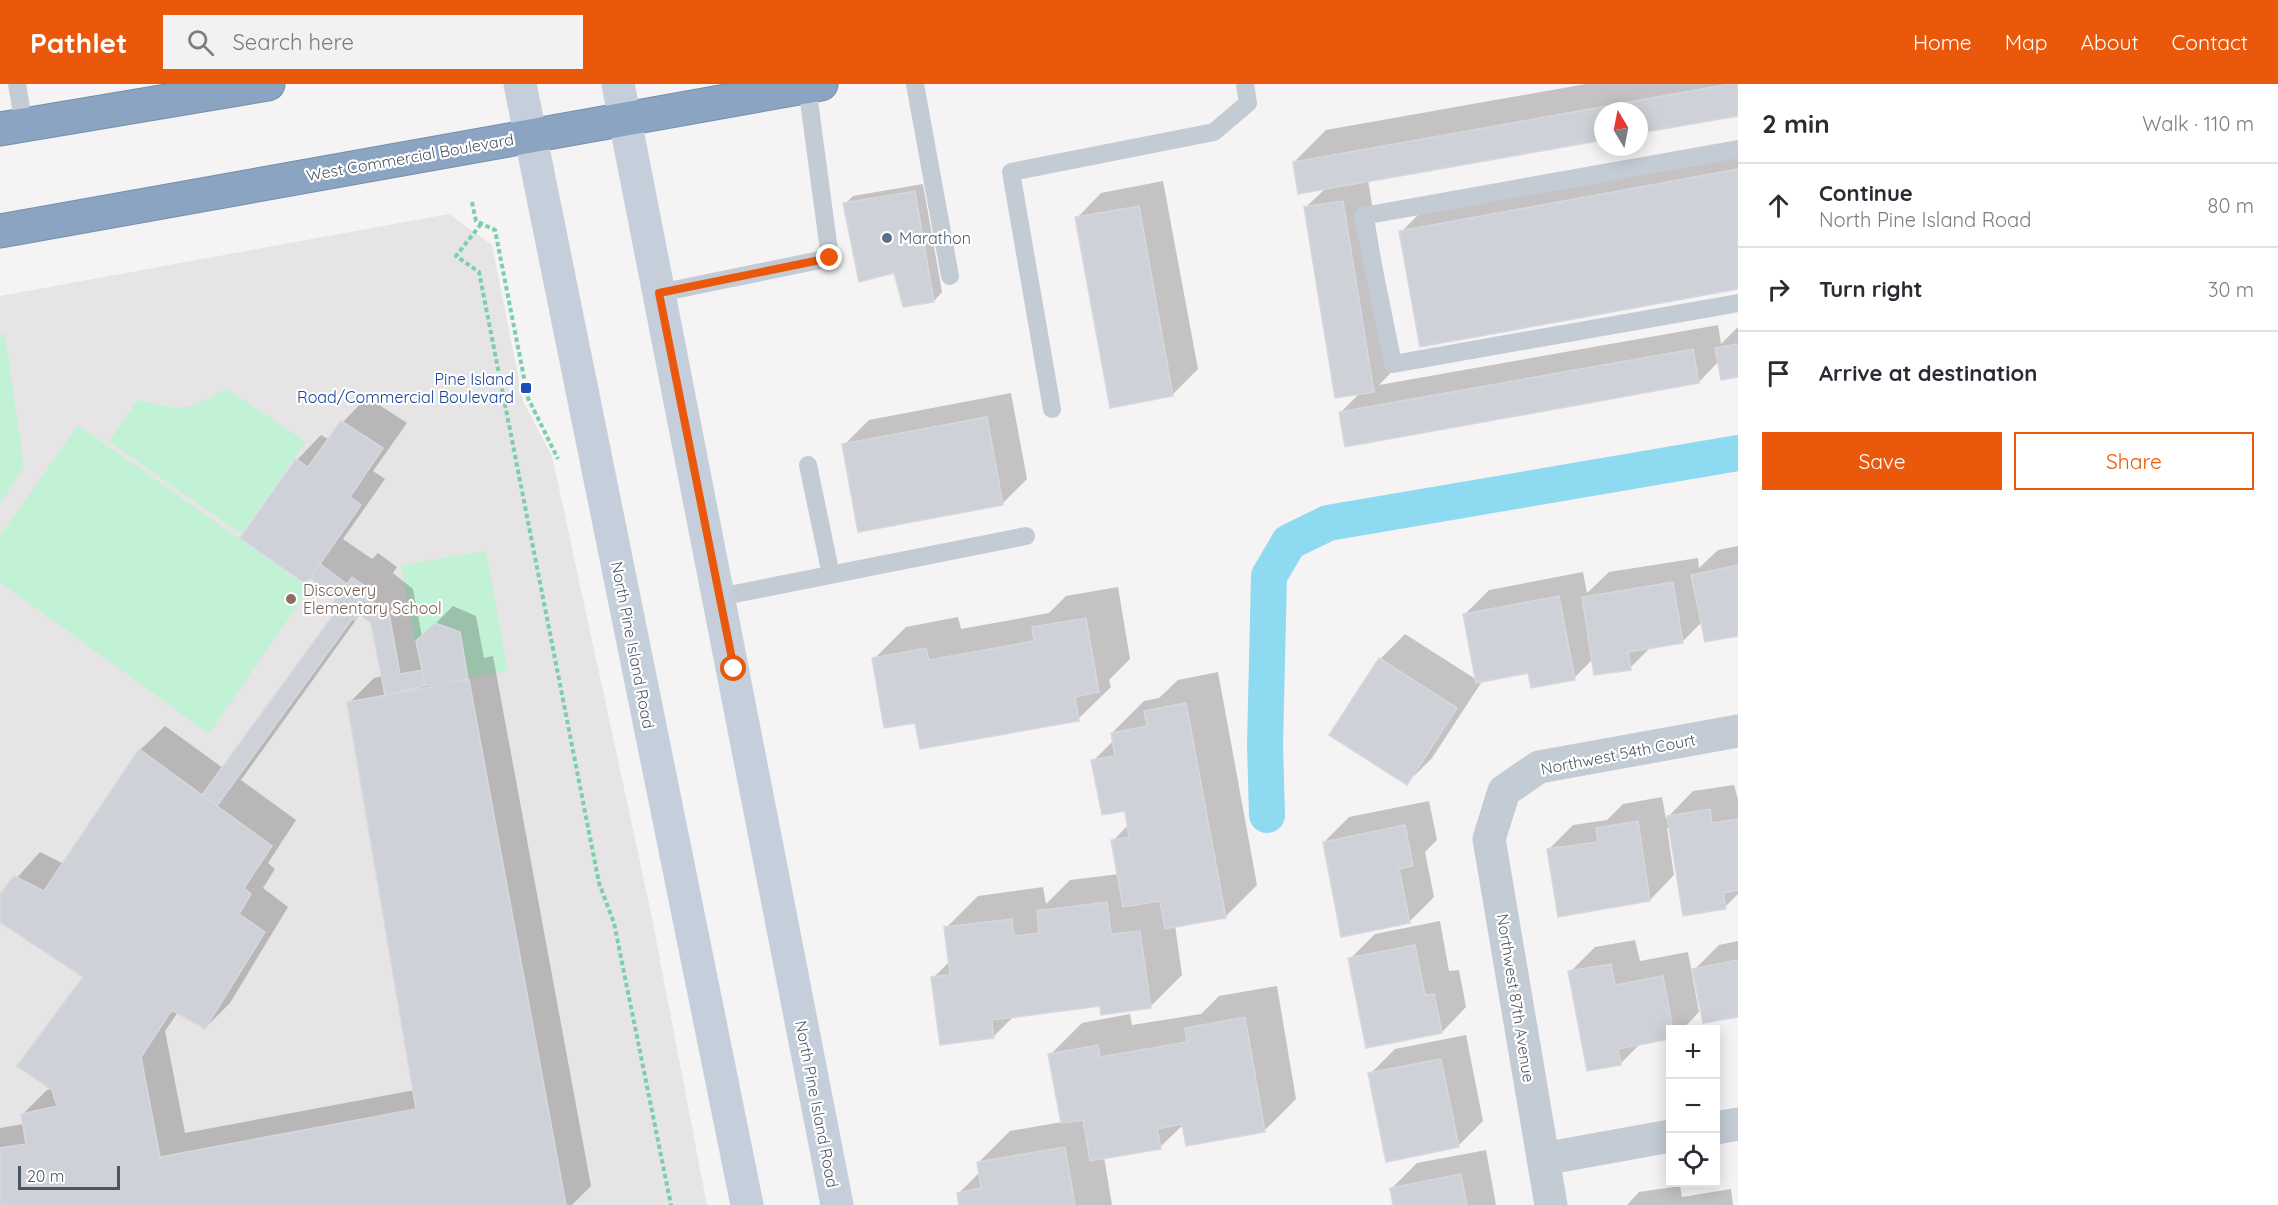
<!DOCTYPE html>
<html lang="en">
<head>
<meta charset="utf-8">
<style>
  body { margin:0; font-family:Quicksand,sans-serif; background:#f2f2f3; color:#2b2b33 }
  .controls { position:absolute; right:18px; bottom:18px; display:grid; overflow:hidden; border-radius:0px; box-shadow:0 3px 15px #0003 }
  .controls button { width:54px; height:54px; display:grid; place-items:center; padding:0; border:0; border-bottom:2px solid #e1e1e2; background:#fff; color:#2b2b33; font:30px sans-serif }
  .compass { position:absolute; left:1594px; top:18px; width:54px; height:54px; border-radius:50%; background:#fff; box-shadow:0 3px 15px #0003; rotate:350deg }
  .scale { position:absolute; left:18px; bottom:15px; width:102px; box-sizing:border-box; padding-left:6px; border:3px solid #495561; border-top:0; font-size:16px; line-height:21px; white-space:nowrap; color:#495561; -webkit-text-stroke:4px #fff; paint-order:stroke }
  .stop { position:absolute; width:18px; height:18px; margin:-14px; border:4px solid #ea580c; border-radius:50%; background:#fff }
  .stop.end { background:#ea580c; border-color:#fff; box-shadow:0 2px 6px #0008 }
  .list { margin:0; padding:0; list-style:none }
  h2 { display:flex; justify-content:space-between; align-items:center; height:78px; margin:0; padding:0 24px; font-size:26px }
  h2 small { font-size:20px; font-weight:400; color:#7c7c81 }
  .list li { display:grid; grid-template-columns:39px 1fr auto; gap:18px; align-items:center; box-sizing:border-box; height:84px; padding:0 24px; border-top:2px solid #e1e1e2 }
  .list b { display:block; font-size:22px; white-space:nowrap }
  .list p { margin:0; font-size:20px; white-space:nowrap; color:#7c7c81 }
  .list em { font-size:20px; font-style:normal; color:#7c7c81 }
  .actions { display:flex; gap:12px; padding:18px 24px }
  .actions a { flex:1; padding:14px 0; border:2px solid #ea580c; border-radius:0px; text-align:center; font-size:21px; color:#ea580c }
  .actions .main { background:#ea580c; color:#fff }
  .icon { flex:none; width:33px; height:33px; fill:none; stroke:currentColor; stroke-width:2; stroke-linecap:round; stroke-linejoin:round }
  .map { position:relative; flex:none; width:1738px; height:1121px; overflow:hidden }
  header { display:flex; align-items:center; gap:36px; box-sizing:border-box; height:84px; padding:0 30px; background:#ea580c; color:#fff }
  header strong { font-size:28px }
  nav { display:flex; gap:33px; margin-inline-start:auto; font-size:21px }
  .search { width:420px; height:54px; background:#f2f2f3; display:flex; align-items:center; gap:15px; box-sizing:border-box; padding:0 21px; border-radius:0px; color:#7c7c81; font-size:22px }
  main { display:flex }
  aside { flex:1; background:#fff }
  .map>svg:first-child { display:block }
  .education { fill:#e6e4e5 }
  .park { fill:#c2f2d5 }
  .shadow { fill:#0003; fill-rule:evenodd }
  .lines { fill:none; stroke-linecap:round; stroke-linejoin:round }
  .canal { stroke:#8edaf0; stroke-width:36 }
  .building { fill:#ced1d7; stroke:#d6d8de; stroke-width:1.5 }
  .highway-casing { stroke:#758fae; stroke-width:35 }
  .path { stroke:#78d1a7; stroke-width:4; stroke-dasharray:4.5 3; stroke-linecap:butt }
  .lane { stroke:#c3ccd4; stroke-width:18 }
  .street { stroke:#c3ccd4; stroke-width:33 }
  .secondary { stroke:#c5cfdb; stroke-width:33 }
  .highway { stroke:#8aa4c2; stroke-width:33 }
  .route { stroke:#ea580c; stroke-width:8 }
  .service-dot { fill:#5c6f8a; stroke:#fff; stroke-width:2 }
  .transit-dot { fill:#1a4fb4; stroke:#fff; stroke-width:2 }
  .education-dot { fill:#8d6e63; stroke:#fff; stroke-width:2 }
  .labels { text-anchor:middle; stroke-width:4.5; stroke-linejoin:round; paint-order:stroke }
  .street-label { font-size:16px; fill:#495561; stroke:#fff }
  .service-label { font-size:16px; fill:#4e5e75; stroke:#fff; text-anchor:start }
  .transit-label { font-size:16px; fill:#164399; stroke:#fff; text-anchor:end }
  .education-label { font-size:16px; fill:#785e54; stroke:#fff; text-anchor:start }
</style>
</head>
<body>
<header>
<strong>Pathlet</strong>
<div class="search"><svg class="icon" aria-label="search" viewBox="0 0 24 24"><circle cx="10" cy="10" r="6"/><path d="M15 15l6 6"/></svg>Search here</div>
<nav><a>Home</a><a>Map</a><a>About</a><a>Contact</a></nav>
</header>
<main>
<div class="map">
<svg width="1738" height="1121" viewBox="0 0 1738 1121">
  <rect width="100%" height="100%" fill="#f5f3f3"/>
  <path class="education" d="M 449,130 L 492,161 L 523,317 L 552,372 L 650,824 L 707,1121 L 0,1121 L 0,212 Z"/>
  <path class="park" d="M 5,250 L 24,383 L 0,420 L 0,251 Z
    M 227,305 L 306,358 L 241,450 L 109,357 L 138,316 C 185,328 185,327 227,305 Z
    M 78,341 L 309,504 L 209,650 L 0,498 L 0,452 Z
    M 486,467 L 508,587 L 423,603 L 401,481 Z"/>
  <path class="shadow" d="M 1586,0 L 1738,0 L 1738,30 L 1639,48 L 1639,27 L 1603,27 L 1603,54 L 1368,96 L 1398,281 L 1379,301 L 1718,241 L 1721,260 L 1738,243 L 1738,292 L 1719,277 L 1699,298 L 1341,328 L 1360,309 L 1305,124 L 1326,104 L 1294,78 L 1326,46 Z
    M 1738,60 L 1738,203 L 1401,148 L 1433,116 Z
    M 1163,97 L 1198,285 L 1173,310 L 1077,134 L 1101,109 Z
    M 923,100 L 942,208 L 934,217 L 895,187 L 845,120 L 853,112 Z
    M 1011,309 L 1027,395 L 1002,420 L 844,361 L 869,336 Z
    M 367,313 L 407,339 L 373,387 L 385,395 L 343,455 L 372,475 L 378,469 L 397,483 L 393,489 L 413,505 L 422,553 L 453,522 L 476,532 L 484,574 L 493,572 L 591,1102 L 572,1121 L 0,1121 L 0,1044 L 24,1040 L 22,1031 L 47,1006 L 52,1005 L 85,892 L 0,836 L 0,813 L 40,768 L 64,780 L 140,666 L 165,642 L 223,684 L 339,525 L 338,514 L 311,492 L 297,376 L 321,351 L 330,356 L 343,338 ZM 361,529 L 373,538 L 383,592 L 374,594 L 349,619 L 415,1006 L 185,1049 L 165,947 L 178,928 L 205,944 L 230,919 L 288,823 L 263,804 L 275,785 L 268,779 L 296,736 L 241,696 Z
    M 1738,462 L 1738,550 L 1702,538 L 1682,558 L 1651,563 L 1630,584 L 1593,575 L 1574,594 L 1529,587 L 1478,597 L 1481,599 L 1432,674 L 1407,699 L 1380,575 L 1405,550 L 1477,596 L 1464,531 L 1489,506 L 1583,488 L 1587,509 L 1609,488 L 1698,474 L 1699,484 L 1718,466 Z
    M 1118,503 L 1130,575 L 1109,596 L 1111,603 L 1078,635 L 916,637 L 874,575 L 906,543 L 958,533 L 961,545 L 1049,529 L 1066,512 Z
    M 1218,588 L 1257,801 L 1225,833 L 1175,841 L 1182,891 L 1150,923 L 1101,921 L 1014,932 L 993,953 L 933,894 L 950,877 L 946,844 L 978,812 L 1043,803 L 1046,820 L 1070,796 L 1119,790 L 1113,757 L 1128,741 L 1126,726 L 1093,677 L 1114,656 L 1112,649 L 1144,617 L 1159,614 L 1178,596 Z
    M 1734,701 L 1738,715 L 1738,810 L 1725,823 L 1670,744 L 1667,744 L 1674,791 L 1650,816 L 1548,766 L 1573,741 L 1607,736 L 1623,720 L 1662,713 L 1666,735 L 1693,707 Z
    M 1429,717 L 1437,756 L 1425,768 L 1434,813 L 1409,838 L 1324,758 L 1349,733 Z
    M 1440,837 L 1449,887 L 1459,886 L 1466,923 L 1442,948 L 1350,875 L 1375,850 Z
    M 1635,856 L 1640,877 L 1688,868 L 1699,928 L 1682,946 L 1670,946 L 1670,954 L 1641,959 L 1620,980 L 1570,888 L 1595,863 Z
    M 1738,857 L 1738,931 L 1693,887 L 1719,861 Z
    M 1277,902 L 1296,1015 L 1264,1047 L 1184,1040 L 1160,1063 L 1104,1073 L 1112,1121 L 961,1121 L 959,1109 L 980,1088 L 978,1079 L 1010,1047 L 1062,1038 L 1050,971 L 1082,939 L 1130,930 L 1132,941 L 1201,930 L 1219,912 Z
    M 1466,951 L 1483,1037 L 1458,1062 L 1370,990 L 1395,965 Z
    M 1486,1066 L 1496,1121 L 1395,1121 L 1392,1104 L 1417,1079 Z
    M 1680,1102 L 1682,1113 L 1731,1105 L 1733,1121 L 1627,1121 L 1639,1108 Z"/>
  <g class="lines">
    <path class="canal" d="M 1267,731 L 1265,661 L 1269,492 L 1289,458 L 1328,439 L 1738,369"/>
  </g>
  <path class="building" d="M 1730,0 L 1738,0 L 1738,32 L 1639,49 L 1639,27 L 1603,27 L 1603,56 L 1298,110 L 1293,78 Z
    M 1738,85 L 1738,205 L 1420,263 L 1399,147 Z
    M 915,107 L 934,218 L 903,223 L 894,189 L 859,198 L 843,119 Z
    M 1343,117 L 1374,308 L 1335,314 L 1304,123 Z
    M 1139,122 L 1173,312 L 1110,324 L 1075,133 Z
    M 1738,260 L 1738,293 L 1721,296 L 1715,264 Z
    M 1693,265 L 1699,299 L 1345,363 L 1339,328 Z
    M 987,333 L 1003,421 L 858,448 L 842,360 Z
    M 341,337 L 383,364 L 350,413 L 361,421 L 306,500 L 240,454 L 296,375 L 308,383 Z
    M 320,480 L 347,500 L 352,493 L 373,508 L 369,515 L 389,529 L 400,590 L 422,586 L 425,602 L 385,611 L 371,539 L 359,530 L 355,536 L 352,535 L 217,722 L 202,711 L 337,526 L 332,521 L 336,514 L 310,494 Z
    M 1738,481 L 1738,552 L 1705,558 L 1691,491 Z
    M 1673,498 L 1683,559 L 1628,568 L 1631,586 L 1594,591 L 1582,513 Z
    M 1559,512 L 1575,596 L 1531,604 L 1528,589 L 1476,599 L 1463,530 Z
    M 1086,534 L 1099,608 L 1075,613 L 1079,637 L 920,665 L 915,639 L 884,644 L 872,574 L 926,564 L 929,576 L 1034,557 L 1032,543 Z
    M 435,539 L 460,548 L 468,595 L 425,602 L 416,557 Z
    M 1379,574 L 1457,624 L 1407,701 L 1329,651 Z
    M 469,596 L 566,1121 L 0,1121 L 0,1064 L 26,1060 L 21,1030 L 57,1022 L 52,1006 L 17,982 L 83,893 L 0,838 L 0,810 L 14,792 L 44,807 L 139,665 L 272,762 L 244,804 L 251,810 L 239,830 L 265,848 L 205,945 L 172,926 L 141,973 L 160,1073 L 416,1025 L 347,618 Z
    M 1186,619 L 1226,834 L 1165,845 L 1160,817 L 1123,823 L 1111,756 L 1129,753 L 1125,727 L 1102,731 L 1091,676 L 1115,672 L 1111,649 L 1147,642 L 1144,627 Z
    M 1710,725 L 1712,739 L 1738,735 L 1738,806 L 1723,809 L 1726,825 L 1683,832 L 1667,732 Z
    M 1638,737 L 1650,817 L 1558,833 L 1547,765 L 1598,758 L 1596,744 Z
    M 1405,741 L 1413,782 L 1399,785 L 1410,839 L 1341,853 L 1323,758 Z
    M 1107,818 L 1111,850 L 1140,847 L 1151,924 L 1101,931 L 1100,922 L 992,936 L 994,954 L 940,961 L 931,893 L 950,891 L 944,843 L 1012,835 L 1014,852 L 1039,849 L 1037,827 Z
    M 1415,861 L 1425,911 L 1434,910 L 1442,949 L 1366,964 L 1348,874 Z
    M 1738,876 L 1738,933 L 1703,939 L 1692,885 Z
    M 1611,880 L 1615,901 L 1663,892 L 1673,946 L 1670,946 L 1670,955 L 1618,965 L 1621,981 L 1587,987 L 1568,887 Z
    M 1245,933 L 1265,1048 L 1186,1062 L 1182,1040 L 1157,1045 L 1161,1065 L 1090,1077 L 1083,1036 L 1061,1039 L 1048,970 L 1098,961 L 1100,973 L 1187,958 L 1185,944 Z
    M 1441,975 L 1459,1063 L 1386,1078 L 1368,989 Z
    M 1065,1063 L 1075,1121 L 959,1121 L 957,1109 L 981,1104 L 977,1078 Z
    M 1461,1090 L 1467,1121 L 1393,1121 L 1390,1104 Z"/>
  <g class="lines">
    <g class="highway-casing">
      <path id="highway" d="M 0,45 L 268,0
        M 0,147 L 821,0"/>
    </g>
    <path class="path" d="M 472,118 L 476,137 L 495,146 L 528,314 L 558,375
      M 481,140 L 456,172 L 479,188 L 599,799 L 614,839 L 671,1121"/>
    <path class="lane" d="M 17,0 L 24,41
      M 915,0 L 950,192
      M 1738,65 L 1363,132 L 1393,280 L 1738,219
      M 659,209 L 830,174 L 807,2
      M 1052,325 L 1011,88 L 1214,48 L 1248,19 L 1245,0
      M 808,381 L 831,491
      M 719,513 L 1026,452"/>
    <path class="street" d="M 1716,1044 L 1738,1040
      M 1543,1075 L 1670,1052
      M 1551,1121 L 1489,755 L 1504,707 L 1539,683 L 1738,647"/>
    <path class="secondary" d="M 520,0 L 747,1121
      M 618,0 L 837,1121"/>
    <use href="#highway" class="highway"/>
  </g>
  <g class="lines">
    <path class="route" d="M 734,585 L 659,209 L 830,174"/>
  </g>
  <circle class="service-dot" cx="887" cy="154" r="6"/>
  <rect class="transit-dot" x="520" y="298" width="12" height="12" rx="3"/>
  <circle class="education-dot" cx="291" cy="515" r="6"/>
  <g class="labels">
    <g class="street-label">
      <text transform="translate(410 73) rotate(-10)" y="6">West Commercial Boulevard</text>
      <text transform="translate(633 561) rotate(79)" y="6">North Pine Island Road</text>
      <text transform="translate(1618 670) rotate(-11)" y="6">Northwest 54th Court</text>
      <text transform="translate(1516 914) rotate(81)" y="6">Northwest 87th Avenue</text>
      <text transform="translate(817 1020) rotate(79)" y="6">North Pine Island Road</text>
    </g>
    <g class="service-label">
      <text x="899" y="160">Marathon</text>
    </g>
    <g class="transit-label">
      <text x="514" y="301">Pine Island<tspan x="514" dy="18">Road/Commercial Boulevard</tspan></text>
    </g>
    <g class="education-label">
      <text x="303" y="512">Discovery<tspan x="303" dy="18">Elementary School</tspan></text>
    </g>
  </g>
</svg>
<div class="controls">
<button>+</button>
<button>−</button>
<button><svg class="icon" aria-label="locate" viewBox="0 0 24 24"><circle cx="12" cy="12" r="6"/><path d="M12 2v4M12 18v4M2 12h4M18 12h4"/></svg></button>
</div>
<svg class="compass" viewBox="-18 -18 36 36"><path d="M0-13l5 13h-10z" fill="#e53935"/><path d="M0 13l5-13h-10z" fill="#7c7c81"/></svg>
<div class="scale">20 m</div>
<div class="stop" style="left:734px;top:585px"></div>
<div class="stop end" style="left:830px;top:174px"></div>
</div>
<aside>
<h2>2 min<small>Walk · 110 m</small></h2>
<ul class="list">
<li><svg class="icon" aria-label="ahead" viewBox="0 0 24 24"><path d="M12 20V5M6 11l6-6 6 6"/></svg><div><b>Continue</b><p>North Pine Island Road</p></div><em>80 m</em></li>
<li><svg class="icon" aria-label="right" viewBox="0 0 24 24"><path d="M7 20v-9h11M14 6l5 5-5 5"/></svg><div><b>Turn right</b></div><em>30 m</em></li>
<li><svg class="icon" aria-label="arrive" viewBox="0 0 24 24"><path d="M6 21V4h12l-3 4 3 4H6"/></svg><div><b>Arrive at destination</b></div></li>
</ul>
<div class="actions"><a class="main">Save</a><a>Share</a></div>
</aside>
</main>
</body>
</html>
